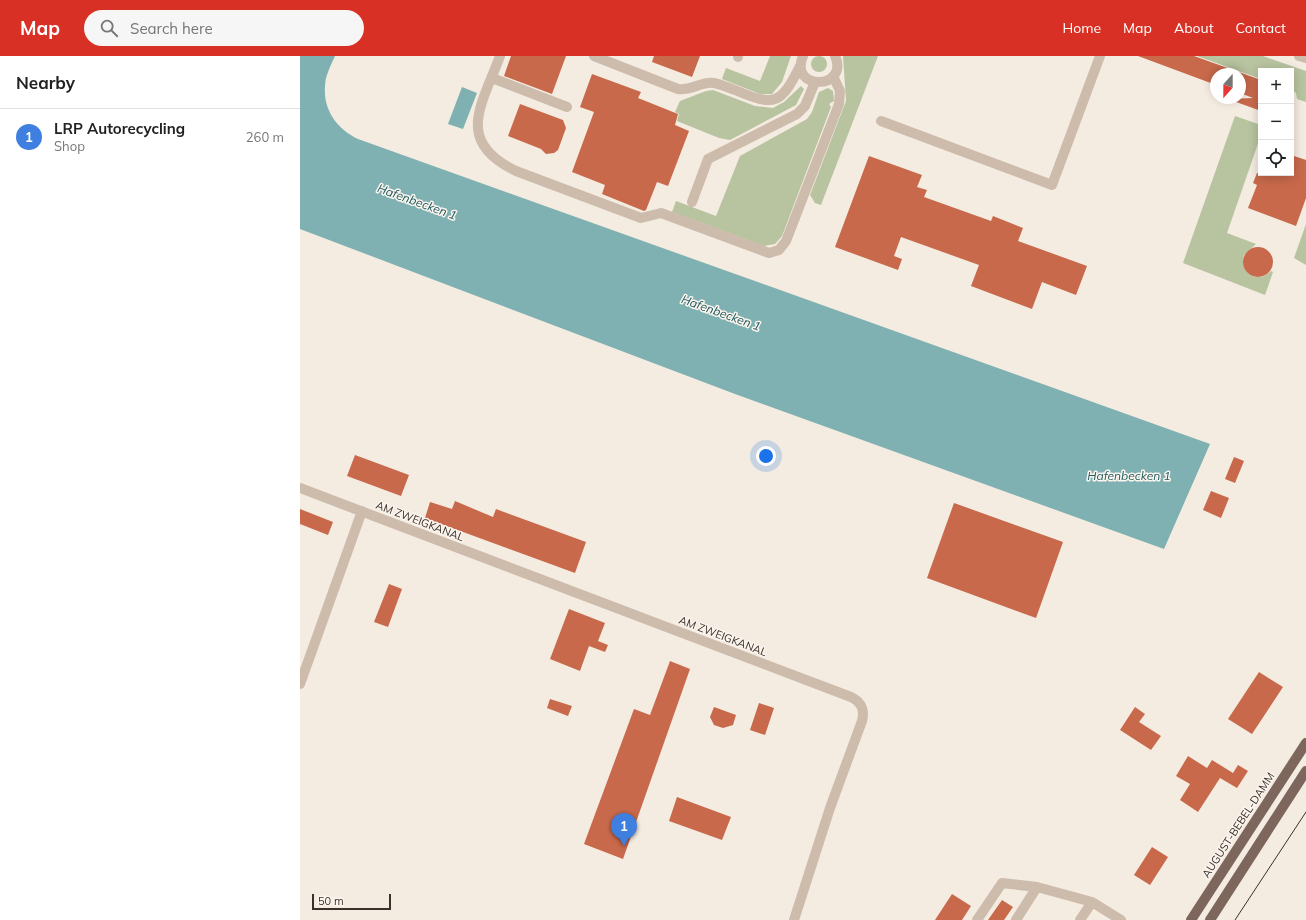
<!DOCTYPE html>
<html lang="en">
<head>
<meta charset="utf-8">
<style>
  body { margin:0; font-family:Mulish,sans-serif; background:#f6f6f6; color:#222 }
  .controls { position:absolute; right:12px; top:12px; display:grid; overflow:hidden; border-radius:0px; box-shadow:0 2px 10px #0003 }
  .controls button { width:36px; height:36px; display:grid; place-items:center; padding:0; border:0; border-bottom:1px solid #e0e0e0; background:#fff; color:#222; font:20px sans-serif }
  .compass { position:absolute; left:910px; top:12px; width:36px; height:36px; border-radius:50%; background:#fff; box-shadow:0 2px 10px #0003; rotate:201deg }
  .scale { position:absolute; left:12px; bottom:10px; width:79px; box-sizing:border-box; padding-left:4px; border:2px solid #3b302b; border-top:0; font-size:11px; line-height:14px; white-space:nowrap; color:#3b302b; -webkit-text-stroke:3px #fbf5ee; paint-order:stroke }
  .you { position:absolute; left:466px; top:400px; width:14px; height:14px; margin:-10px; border:3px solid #fff; border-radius:50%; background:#1a73e8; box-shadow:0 0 0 6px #1a73e833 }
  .badge { display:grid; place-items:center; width:26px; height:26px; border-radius:50%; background:#d93025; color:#fff; font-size:13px; font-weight:700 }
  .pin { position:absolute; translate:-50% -33px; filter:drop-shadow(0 1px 2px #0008) }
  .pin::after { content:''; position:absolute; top:21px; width:14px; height:12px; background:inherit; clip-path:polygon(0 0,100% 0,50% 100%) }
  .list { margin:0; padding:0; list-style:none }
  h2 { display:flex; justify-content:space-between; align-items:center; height:52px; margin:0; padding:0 16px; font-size:17px }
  h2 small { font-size:13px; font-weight:400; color:#767676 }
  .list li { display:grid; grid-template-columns:26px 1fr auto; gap:12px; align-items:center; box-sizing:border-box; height:56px; padding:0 16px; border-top:1px solid #e0e0e0 }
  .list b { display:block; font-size:15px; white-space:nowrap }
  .list p { margin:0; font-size:13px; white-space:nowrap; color:#767676 }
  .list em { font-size:13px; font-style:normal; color:#767676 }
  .icon { flex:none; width:22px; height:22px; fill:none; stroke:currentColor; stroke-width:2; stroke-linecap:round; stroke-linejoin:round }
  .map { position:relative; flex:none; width:1006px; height:864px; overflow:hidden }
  header { display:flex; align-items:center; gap:24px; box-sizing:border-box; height:56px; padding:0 20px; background:#d93025; color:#fff }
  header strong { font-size:19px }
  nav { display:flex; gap:22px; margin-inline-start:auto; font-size:14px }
  .search { width:280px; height:36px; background:#f6f6f6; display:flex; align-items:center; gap:10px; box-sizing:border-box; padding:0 14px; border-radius:22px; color:#767676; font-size:15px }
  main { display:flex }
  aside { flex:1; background:#fff }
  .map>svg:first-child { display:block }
  .green { fill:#b8c4a0 }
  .water { fill:#7fb0b2 }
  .building { fill:#c8694b }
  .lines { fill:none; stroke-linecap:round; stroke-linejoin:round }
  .minor { stroke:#cdbbac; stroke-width:10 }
  .major { stroke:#7d675c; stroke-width:10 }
  .tram { stroke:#3b302b; stroke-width:1 }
  .labels { text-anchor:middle; stroke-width:3; stroke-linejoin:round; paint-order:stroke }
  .street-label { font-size:11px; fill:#3b302b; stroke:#fbf5ee }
  .water-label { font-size:12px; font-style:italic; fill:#1f5a5e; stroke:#fbf5ee }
</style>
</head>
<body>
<header>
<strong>Map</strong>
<div class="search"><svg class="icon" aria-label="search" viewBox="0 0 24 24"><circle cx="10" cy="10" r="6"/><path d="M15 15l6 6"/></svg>Search here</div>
<nav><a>Home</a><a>Map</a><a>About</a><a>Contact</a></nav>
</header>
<main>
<aside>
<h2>Nearby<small></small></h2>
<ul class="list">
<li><span class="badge" style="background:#3f7fe0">1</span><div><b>LRP Autorecycling</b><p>Shop</p></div><em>260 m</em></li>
</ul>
</aside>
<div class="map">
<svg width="1006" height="864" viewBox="0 0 1006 864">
  <rect width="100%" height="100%" fill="#f4ebe1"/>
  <path class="green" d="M511 8a8 8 0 1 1 16 0a8 8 0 1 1-16 0Z
    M 470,0 L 491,0 L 482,26 L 472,38 L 460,38 L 422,23 L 426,12 L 460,25 Z
    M 543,0 L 578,0 L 521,149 L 515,147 L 510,139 L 546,45 Z
    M 897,0 L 963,0 L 1006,15 L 1006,46 L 997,43 L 996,37 L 991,33 L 991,15 L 961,15 L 961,23 Z
    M 501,30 L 504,33 L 496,49 L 430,84 L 419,82 L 377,65 L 379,58 L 375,56 L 380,45 L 406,35 L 413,34 L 455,50 L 473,52 L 484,46 Z
    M 528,32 L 533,35 L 534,45 L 529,48 L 531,51 L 482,180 L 475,188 L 464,190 L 372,156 L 376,145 L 416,160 L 440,100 L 507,63 L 512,56 L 519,36 Z
    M 935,60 L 961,69 L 961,79 L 927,177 L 956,188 L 944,199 C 939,217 958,229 971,215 L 973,216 L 965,239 L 883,207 Z
    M 1006,168 L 1006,209 L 994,202 Z"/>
  <path class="water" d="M 0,0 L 35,0 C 31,9 25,20 25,30 C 23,54 37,73 58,83 L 910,388 L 864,493 L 435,338 L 0,173 Z
    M 162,31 L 177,37 L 163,73 L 148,68 Z"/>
  <path class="building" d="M 211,0 L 266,0 L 252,38 L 204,20 Z
    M 354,0 L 400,0 L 392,21 L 352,6 Z
    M 838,0 L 894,0 L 961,24 L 961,55 L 928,43 L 953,42 L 940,37 L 940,18 L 916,18 L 916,29 Z
    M 292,18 L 341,36 L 338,42 L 378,58 L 375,69 L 389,75 L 368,130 L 357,126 L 346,154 L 344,155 L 302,138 L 305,129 L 272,116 L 294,56 L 280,51 Z
    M 220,48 L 263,64 L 266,72 L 258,94 L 254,97 L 246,98 L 241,93 L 208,80 Z
    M 991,99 L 1006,104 L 1006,142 L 996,170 L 948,152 L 957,129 L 953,127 L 957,117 L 991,117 Z
    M 569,100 L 622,119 L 617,131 L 627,134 L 624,141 L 691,165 L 693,160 L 723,172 L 718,185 L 787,210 L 776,239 L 742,226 L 732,253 L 671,230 L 679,209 L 601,181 L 594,200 L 602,203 L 598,214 L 535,191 Z
    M943 206a15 15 0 1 1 30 0a15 15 0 1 1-30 0Z
    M 55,399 L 109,419 L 101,440 L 47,420 Z
    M 934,401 L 944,405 L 935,427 L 925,423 Z
    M 911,435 L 929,442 L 921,462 L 903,454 Z
    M 155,445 L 193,461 L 196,453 L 286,486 L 275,517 L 125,462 L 130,446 L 152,453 Z
    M 654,447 L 763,486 L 736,562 L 627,522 Z
    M 0,453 L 33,466 L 28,479 L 0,468 Z
    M 89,528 L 102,533 L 88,571 L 74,566 Z
    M 269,553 L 305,567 L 298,585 L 308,589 L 305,596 L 289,590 L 280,615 L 250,603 Z
    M 370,605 L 390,613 L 323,803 L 284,788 L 334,653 L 350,659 Z
    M 959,616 L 983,631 L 952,678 L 928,663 Z
    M 250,643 L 272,650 L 268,660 L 247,652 Z
    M 459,647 L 474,652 L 465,679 L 450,674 Z
    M 414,651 L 436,659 L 433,669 L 423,672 L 414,669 L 410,661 Z
    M 835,651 L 845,658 L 839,666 L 861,680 L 851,694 L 820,674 Z
    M 888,700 L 907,712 L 912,704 L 933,717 L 938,709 L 948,715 L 937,732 L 920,722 L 898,756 L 880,744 L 890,728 L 876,720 Z
    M 377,741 L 431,761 L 422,784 L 369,765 Z
    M 852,791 L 868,801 L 850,829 L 834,819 Z
    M 652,838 L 671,850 L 662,864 L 635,864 Z
    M 702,844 L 713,851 L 704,864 L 688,864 Z"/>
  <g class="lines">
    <path class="minor" d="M 200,0 C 182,49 154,85 216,115 L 341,162 L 361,157 L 469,197 L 479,194 L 486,185 L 539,48 L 540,35 L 533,20
      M 294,0 L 378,33 C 391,35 402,25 414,27 C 421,28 428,32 435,34 C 475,51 481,49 501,8
      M 503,0 C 488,35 550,34 535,0
      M 999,0 L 1006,2
      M 438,1 L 438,0
      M 192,22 L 267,51
      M 581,65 L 752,129 L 800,0
      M 392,146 L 408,103 L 497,58 L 505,50 L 515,26
      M 0,432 L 551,641 C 561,646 565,653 562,665 L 530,752 L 494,864
      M 0,628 L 62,455
      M 677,864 L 702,827 L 737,831
      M 716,864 L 737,831 L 792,846 L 821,864
      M 780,864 L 792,846"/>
    <path class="major" d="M 891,864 L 1006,687
      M 910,864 L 1006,715"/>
    <path class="tram" d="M 935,864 L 1006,756"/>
  </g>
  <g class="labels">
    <g class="street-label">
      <text transform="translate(120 465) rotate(21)" y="4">AM ZWEIGKANAL</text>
      <text transform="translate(423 580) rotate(21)" y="4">AM ZWEIGKANAL</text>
      <text transform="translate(938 769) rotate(-57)" y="4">AUGUST-BEBEL-DAMM</text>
    </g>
    <g class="water-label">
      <text transform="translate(117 146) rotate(20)" y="4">Hafenbecken 1</text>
      <text transform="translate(421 257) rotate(20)" y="4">Hafenbecken 1</text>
      <text x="829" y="424">Hafenbecken 1</text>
    </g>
  </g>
</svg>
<div class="controls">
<button>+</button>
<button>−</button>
<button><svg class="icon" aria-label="locate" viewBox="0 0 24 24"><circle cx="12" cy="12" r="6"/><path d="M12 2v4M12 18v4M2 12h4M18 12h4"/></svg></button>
</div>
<svg class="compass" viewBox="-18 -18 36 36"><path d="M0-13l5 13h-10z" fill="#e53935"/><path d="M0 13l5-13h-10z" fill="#767676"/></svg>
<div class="scale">50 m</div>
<div class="you"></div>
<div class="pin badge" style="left:324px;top:790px;background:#3f7fe0">1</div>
</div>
</main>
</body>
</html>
